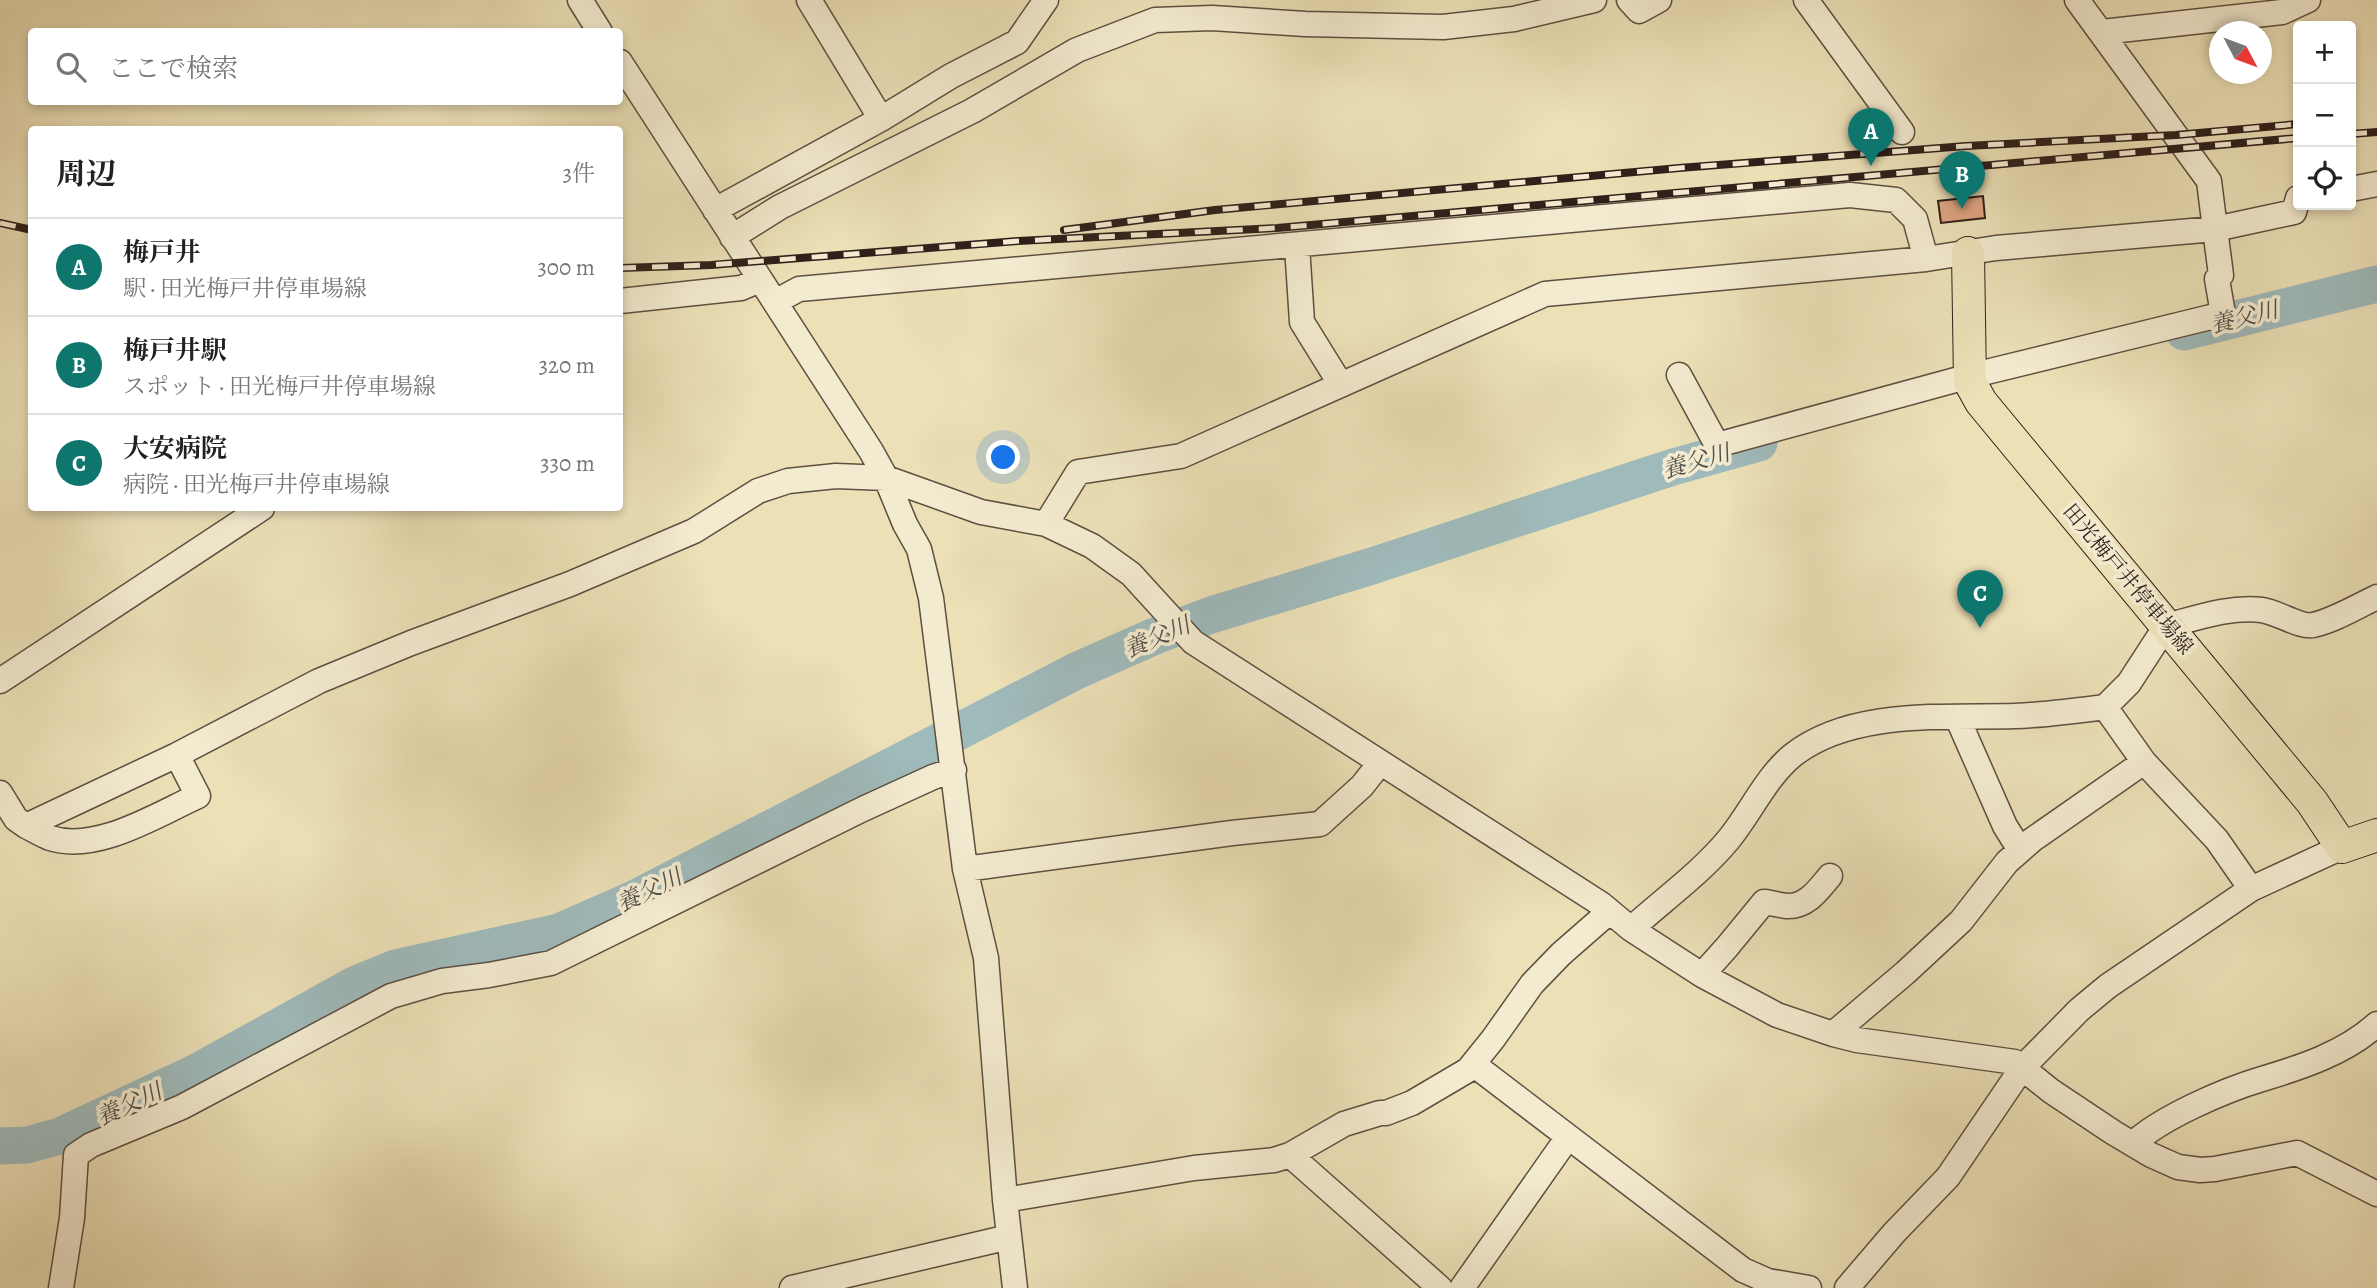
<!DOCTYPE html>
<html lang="ja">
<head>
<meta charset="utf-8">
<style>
  body { margin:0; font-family:Alegreya,"Noto Serif JP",serif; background:#f2f2f2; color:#222 }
  .controls { position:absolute; right:21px; top:21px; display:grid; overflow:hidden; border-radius:7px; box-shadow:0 4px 10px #0003 }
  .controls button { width:63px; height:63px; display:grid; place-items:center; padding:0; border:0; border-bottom:2px solid #e0e0e0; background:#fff; color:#222; font:35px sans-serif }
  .compass { position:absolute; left:2209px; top:21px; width:63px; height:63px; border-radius:50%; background:#fff; box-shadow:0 4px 10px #0003; rotate:131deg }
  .you { position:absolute; left:1004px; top:458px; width:24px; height:24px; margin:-18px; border:5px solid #fff; border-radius:50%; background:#1a73e8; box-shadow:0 0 0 10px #1a73e833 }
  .badge { display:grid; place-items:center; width:46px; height:46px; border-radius:50%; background:#0f766e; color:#fff; font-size:23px; font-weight:700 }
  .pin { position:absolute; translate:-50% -58px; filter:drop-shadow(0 2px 4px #0008) }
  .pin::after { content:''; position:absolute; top:37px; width:24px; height:21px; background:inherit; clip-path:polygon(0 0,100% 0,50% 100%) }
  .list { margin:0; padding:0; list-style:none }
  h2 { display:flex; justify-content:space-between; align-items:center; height:91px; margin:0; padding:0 28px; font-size:30px }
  h2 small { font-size:23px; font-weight:400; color:#767676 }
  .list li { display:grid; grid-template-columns:46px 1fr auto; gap:21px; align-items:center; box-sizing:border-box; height:98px; padding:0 28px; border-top:2px solid #e0e0e0 }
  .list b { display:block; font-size:26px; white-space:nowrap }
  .list p { margin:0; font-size:23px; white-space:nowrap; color:#767676 }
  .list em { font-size:23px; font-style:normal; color:#767676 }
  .icon { flex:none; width:38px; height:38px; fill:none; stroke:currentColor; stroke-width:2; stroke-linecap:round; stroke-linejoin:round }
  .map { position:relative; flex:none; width:2377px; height:1288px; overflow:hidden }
  .search { position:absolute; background:#fff; box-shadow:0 4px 10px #0003; left:28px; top:28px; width:595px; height:77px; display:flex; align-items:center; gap:18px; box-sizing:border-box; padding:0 24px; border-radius:7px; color:#767676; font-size:26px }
  .panel { position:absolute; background:#fff; box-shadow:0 4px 10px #0003; left:28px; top:126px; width:595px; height:385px; border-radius:7px }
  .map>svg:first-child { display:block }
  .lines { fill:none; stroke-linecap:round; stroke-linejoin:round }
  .river { stroke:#9fbabb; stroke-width:37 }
  .building { fill:#dea380; stroke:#2f1f1a; stroke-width:2 }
  .minor-casing { stroke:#5e4f41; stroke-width:27 }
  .major-casing { stroke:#2f1f1a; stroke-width:34 }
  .minor { stroke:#f3ebd0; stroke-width:24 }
  .major { stroke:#ece0b7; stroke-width:32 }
  .rail-casing { stroke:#2f1f1a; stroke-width:8 }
  .rail { stroke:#f3ebd0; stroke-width:5; stroke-dasharray:16; stroke-linecap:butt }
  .labels { text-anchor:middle; stroke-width:7; stroke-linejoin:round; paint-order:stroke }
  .street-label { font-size:21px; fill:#2f1f1a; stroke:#f3ebd0 }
  .water-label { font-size:23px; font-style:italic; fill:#514e4a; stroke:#f3ebd0 }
</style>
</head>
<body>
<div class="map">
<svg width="2377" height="1288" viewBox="0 0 2377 1288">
  <rect width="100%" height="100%" fill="#ece0b7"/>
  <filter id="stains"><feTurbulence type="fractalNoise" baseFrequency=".00286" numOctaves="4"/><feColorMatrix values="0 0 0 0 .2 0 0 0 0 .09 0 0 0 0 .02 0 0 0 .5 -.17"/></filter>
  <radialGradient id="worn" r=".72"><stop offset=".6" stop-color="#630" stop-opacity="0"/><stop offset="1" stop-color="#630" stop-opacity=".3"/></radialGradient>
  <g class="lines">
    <path class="river" d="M 2184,332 L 2377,284
      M 0,1146 L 27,1145 L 60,1136 L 197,1072 L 356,984 L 395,968 L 559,932 L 634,899 L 1076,671 L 1155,636 L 1211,615 L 1372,566 L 1673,467 L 1759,443"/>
  </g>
  <path class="building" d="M 1983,196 L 1985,218 L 1941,223 L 1938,201 Z"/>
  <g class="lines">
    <g class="minor-casing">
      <path id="minor" d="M 580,0 L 600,32
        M 809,0 L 881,119
        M 1629,0 L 1639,11 L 1659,0
        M 1806,0 L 1902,132
        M 2102,32 L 2282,12 L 2308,0
        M 620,62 L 871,451 L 886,478 L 905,524 L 919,549 L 931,598 L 965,869 L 986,958 L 1005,1200 L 1015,1288
        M 2351,189 L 2377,184
        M 715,210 L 881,119 L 951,76 L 1017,42 L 1046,0
        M 732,237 L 780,207 L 972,111 L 1077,50 L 1155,20 L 1212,18 L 1305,24 L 1443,27 L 1514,19 L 1594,0
        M 1297,246 L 1302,322 L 1341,385
        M 620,301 L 741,288 L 760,280
        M 775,302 L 799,289 L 1850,195 L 1896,200 L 1915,219 L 1926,259
        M 1679,375 L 1717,445 L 1970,376 L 2223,314 L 2217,279 L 2221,275 L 2215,229 L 2294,212 L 2298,198
        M 1046,524 L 1078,472 L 1181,456 L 1545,294 L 1926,259 L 1996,248 L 2215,229 L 2209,181 L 2077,0
        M 0,681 L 262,508
        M 2105,707 L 2144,762 L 2217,840 L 2251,889
        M 1957,717 L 2005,826 L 2020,850
        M 0,793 L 16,819 L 26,826 L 177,755 L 319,681 L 411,643 L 570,584 L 694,531 L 758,491 L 788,481 L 836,476 L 886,478 L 981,512 L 1046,524 L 1092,546 L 1131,574 L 1193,642 L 1601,904 L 1631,929 L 1702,975 L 1777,1015 L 1833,1034 L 1857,1040 L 2015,1062 L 2051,1091 L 2114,1133 L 2151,1155 L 2178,1167 L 2200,1170 L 2215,1169 L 2297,1153 L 2377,1194
        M 26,826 C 34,830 42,835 50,838 C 97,853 156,815 198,796 L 177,755
        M 965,869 L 1232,833 L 1320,824 L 1362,786 L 1380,763
        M 1631,929 C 1663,900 1701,873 1729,839 C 1751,812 1766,777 1793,755 C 1852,709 1945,718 2015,716 C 2045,715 2075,711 2105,707 L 2129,683 L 2166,626 C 2197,618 2230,606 2262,610 C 2277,612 2301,628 2313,625 C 2333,621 2358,606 2377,597
        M 1702,975 L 1727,947 L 1764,902 C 1772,903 1779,905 1787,906 C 1807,907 1819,889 1830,876
        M 1833,1034 L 1905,973 L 1961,921 L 2007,862 L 2032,840 L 2144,762
        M 1473,1064 L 1743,1270 L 1768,1281 L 1809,1288
        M 2133,1144 C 2160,1118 2225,1090 2262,1079 C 2302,1067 2345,1053 2377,1024
        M 1290,1155 L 1440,1288
        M 1005,1200 L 1194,1168 L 1274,1160 L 1290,1155 L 1344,1124 L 1380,1113 L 1386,1113 L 1412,1103 L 1468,1070 L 1493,1039 L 1532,984 L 1561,954 L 1609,912
        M 61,1288 L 72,1218 L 76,1155 L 91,1145 L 182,1107 L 391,996 L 442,981 L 489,975 L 551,963 L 863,809 L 933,777 L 954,770
        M 792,1288 L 1009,1237
        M 1462,1288 L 1568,1137
        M 1847,1288 L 1894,1233 L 1948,1177 L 2022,1068 L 2079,1010 L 2108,986 L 2251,889 L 2342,847"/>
    </g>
    <g class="major-casing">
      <path id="major" d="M 1968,253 L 1970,382 L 1981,402 L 2312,802 L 2342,847 L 2377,835"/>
    </g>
    <use href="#minor" class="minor"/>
    <use href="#major" class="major"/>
    <g class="rail-casing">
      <path id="rail" d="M 2351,134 L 2377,132
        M 0,223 L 32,230
        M 1064,230 L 1215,210 L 1679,168 L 1966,146 L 2176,135 L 2298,124
        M 620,268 L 711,265 L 1018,241 L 1277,228 L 2298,138"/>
    </g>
    <use href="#rail" class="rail"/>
  </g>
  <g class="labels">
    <g class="street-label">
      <text transform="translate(2128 579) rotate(50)" y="7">田光梅戸井停車場線</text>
    </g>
    <g class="water-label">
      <text transform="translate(2244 317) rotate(-14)" y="8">養父川</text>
      <text transform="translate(1696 461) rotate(-16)" y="8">養父川</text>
      <text transform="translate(1157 637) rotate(-23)" y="8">養父川</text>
      <text transform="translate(649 890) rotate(-26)" y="8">養父川</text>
      <text transform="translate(129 1104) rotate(-25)" y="8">養父川</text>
    </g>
  </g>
  <rect width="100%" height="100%" filter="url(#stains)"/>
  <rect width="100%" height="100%" fill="url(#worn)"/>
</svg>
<div class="controls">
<button>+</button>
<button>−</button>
<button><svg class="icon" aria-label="locate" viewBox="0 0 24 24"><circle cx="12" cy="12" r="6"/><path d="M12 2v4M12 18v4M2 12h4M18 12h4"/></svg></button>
</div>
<svg class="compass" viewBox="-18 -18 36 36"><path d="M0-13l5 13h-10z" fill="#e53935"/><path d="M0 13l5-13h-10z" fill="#767676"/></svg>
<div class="you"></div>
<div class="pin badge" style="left:1871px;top:166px">A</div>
<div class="pin badge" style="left:1962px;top:209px">B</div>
<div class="pin badge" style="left:1980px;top:628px">C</div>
<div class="search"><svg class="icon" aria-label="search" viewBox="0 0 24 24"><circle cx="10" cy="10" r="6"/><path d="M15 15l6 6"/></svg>ここで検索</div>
<section class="panel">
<h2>周辺<small>3件</small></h2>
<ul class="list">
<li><span class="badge">A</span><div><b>梅戸井</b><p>駅 · 田光梅戸井停車場線</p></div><em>300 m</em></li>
<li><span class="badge">B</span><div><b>梅戸井駅</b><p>スポット · 田光梅戸井停車場線</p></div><em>320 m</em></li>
<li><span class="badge">C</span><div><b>大安病院</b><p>病院 · 田光梅戸井停車場線</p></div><em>330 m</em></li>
</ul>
</section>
</div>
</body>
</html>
